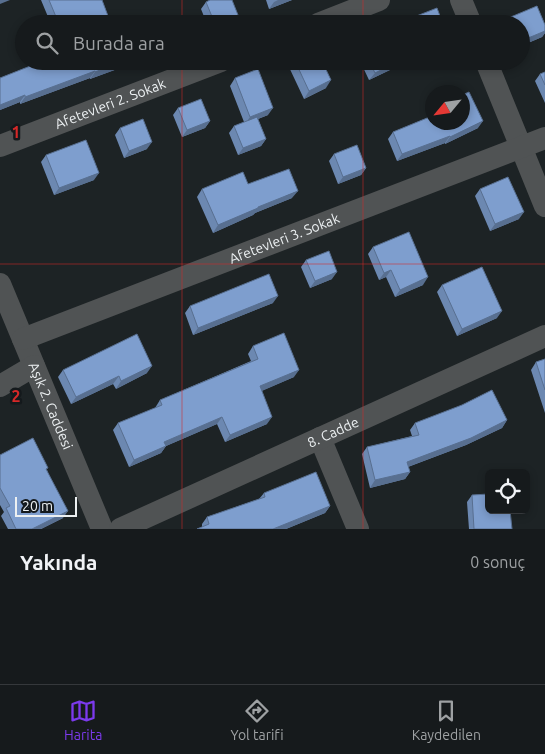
<!DOCTYPE html>
<html lang="tr">
<head>
<meta charset="utf-8">
<style>
  body { margin:0; font-family:Ubuntu,sans-serif; background:#232729; color:#f1f3f6 }
  .controls { position:absolute; right:15px; bottom:15px; display:grid; overflow:hidden; border-radius:8px; box-shadow:0 2px 8px #0003 }
  .controls button { width:45px; height:45px; display:grid; place-items:center; padding:0; border:0; border-bottom:1px solid #35383b; background:#161a1c; color:#f1f3f6; font:25px sans-serif }
  .compass { position:absolute; left:425px; top:85px; width:45px; height:45px; border-radius:50%; background:#161a1c; box-shadow:0 2px 8px #0003; rotate:241deg }
  .scale { position:absolute; left:15px; bottom:12px; width:62px; box-sizing:border-box; padding-left:5px; border:2px solid #ecf0f2; border-top:0; font-size:14px; line-height:18px; white-space:nowrap; color:#ecf0f2; -webkit-text-stroke:4px #14191c; paint-order:stroke }
  .list { margin:0; padding:0; list-style:none }
  h2 { display:flex; justify-content:space-between; align-items:center; height:65px; margin:0; padding:0 20px; font-size:21px }
  h2 small { font-size:16px; font-weight:400; color:#9ea1a3 }
  .icon { flex:none; width:28px; height:28px; fill:none; stroke:currentColor; stroke-width:2; stroke-linecap:round; stroke-linejoin:round }
  .map { position:relative; flex:none; width:545px; height:529px; overflow:hidden }
  .search { position:absolute; background:#161a1c; box-shadow:0 2px 8px #0003; left:15px; right:15px; top:15px; height:55px; display:flex; align-items:center; gap:12px; box-sizing:border-box; padding:0 18px; border-radius:28px; color:#9ea1a3; font-size:19px }
  .sheet { height:155px; background:#161a1c }
  nav { display:flex; justify-content:space-around; align-items:center; box-sizing:border-box; height:70px; border-top:1px solid #35383b; background:#161a1c; font-size:14px; color:#9ea1a3 }
  nav a { display:grid; justify-items:center; gap:2px }
  nav .on { color:#7c3aed }
  .map>svg:first-child { display:block }
  .lines { fill:none; stroke-linecap:round; stroke-linejoin:round }
  .street { stroke:#505354; stroke-width:22 }
  .wall { fill:#6c88b1 }
  .shaded-wall { fill:#586f90 }
  .building { fill:#7e9ece; stroke:#586f90 }
  .grid { fill:none; stroke:#d62828; stroke-width:1; stroke-opacity:0.55 }
  .labels { text-anchor:middle; stroke-width:5; stroke-linejoin:round; paint-order:stroke }
  .street-label { font-size:14px; fill:#ecf0f2; stroke:#14191c }
  .grid-label { font-size:16px; text-anchor:middle; font-weight:bold; fill:#d62828; stroke:#14191c; stroke-width:5; stroke-linejoin:round; paint-order:stroke }
</style>
</head>
<body>
<div class="map">
<svg width="545" height="529" viewBox="0 0 545 529">
  <rect width="100%" height="100%" fill="#1d2325"/>
  <g class="lines">
    <g class="street">
      <path d="M 461,0 L 471,24"/>
      <path d="M 318,24 L 379,0"/>
      <path d="M 486,61 L 545,206"/>
      <path id="s1" d="M 0,146 L 221,61"/>
      <path id="s2" d="M 0,284 L 102,529"/>
      <path id="s3" d="M 23,339 L 545,138"/>
      <path d="M 0,386 L 34,366"/>
      <path d="M 320,438 L 358,529"/>
      <path id="s4" d="M 120,529 L 545,336"/>
    </g>
  </g>
  <path class="wall" d="M 41,0 L 102,0 L 111,24 L 51,24 Z
    M 266,0 L 292,0 L 269,9 Z
    M 206,2 L 233,22 L 229,24 L 207,24 L 201,9 Z
    M 537,6 L 545,25 L 545,33 L 542,37 L 521,46 L 521,24 L 503,24 L 506,19 Z
    M 414,17 L 443,24 L 409,24 Z
    M 43,61 L 125,61 L 120,68 L 90,79 L 90,78 L 20,104 L 20,102 L 0,110 L 0,78 Z
    M 291,61 L 322,61 L 326,88 L 304,99 L 288,65 Z
    M 360,61 L 397,61 L 392,69 L 369,80 Z
    M 545,72 L 545,103 L 535,81 L 540,74 Z
    M 235,78 L 268,115 L 258,119 L 266,139 L 261,146 L 238,155 L 229,133 L 234,126 L 244,122 L 230,86 Z
    M 178,108 L 210,121 L 205,128 L 182,137 L 173,115 Z
    M 432,113 L 432,122 L 478,128 L 445,144 L 445,143 L 397,161 L 388,139 L 393,132 L 432,116 Z
    M 120,128 L 147,149 L 124,158 L 115,135 Z
    M 334,154 L 366,168 L 361,175 L 338,184 L 329,161 Z
    M 46,155 L 94,180 L 54,195 L 41,162 Z
    M 248,184 L 292,198 L 255,213 L 253,215 L 213,233 L 197,197 L 202,189 Z
    M 480,189 L 519,219 L 490,231 L 475,196 Z
    M 373,247 L 423,285 L 395,297 L 386,277 L 379,280 L 368,254 Z
    M 306,260 L 332,279 L 310,288 L 301,267 Z
    M 442,285 L 497,318 L 457,336 L 437,292 Z
    M 273,303 L 193,335 L 185,313 L 190,306 Z
    M 253,346 L 294,377 L 261,391 L 267,424 L 225,442 L 217,424 L 166,446 L 161,453 L 129,467 L 113,430 L 118,423 L 155,408 L 160,400 L 251,361 L 248,354 Z
    M 545,359 L 545,413 L 531,370 L 536,362 Z
    M 63,370 L 147,373 L 116,389 L 113,384 L 71,404 L 58,377 Z
    M 507,420 L 502,428 L 466,445 L 408,467 L 410,472 L 405,479 L 370,488 L 362,454 L 367,447 L 412,436 L 410,430 L 415,423 Z
    M 0,455 L 47,470 L 63,518 L 41,529 L 8,529 L 1,516 L 4,512 L 0,505 Z
    M 264,493 L 330,506 L 325,513 L 286,529 L 197,529 L 202,527 L 202,524 L 207,517 L 259,499 Z
    M 472,495 L 512,529 L 469,529 L 467,502 Z"/>
  <path class="shaded-wall" d="M 0,0 L 10,0 L 0,4 Z
    M 278,0 L 292,0 L 269,9 L 274,2 Z
    M 238,15 L 233,22 L 229,24 L 216,24 Z
    M 545,31 L 545,33 L 542,37 L 521,46 L 521,41 Z
    M 123,61 L 125,61 L 120,68 L 90,79 L 95,72 Z
    M 397,62 L 392,69 L 369,80 L 375,73 Z
    M 95,71 L 90,78 L 20,104 L 25,97 Z
    M 331,80 L 326,88 L 304,99 L 309,91 Z
    M 25,95 L 20,102 L 0,110 L 0,105 Z
    M 273,108 L 268,115 L 245,124 L 250,117 Z
    M 210,121 L 205,128 L 182,137 L 187,130 Z
    M 483,121 L 478,128 L 445,144 L 450,137 Z
    M 450,136 L 445,143 L 397,161 L 402,154 Z
    M 266,139 L 261,146 L 238,155 L 243,148 Z
    M 152,142 L 147,149 L 124,158 L 129,151 Z
    M 366,168 L 361,175 L 338,184 L 343,177 Z
    M 99,173 L 94,180 L 54,195 L 59,188 Z
    M 298,191 L 292,198 L 255,213 L 253,215 L 213,233 L 218,225 L 258,207 Z
    M 524,212 L 519,219 L 490,231 L 495,224 Z
    M 391,270 L 386,277 L 379,280 L 384,273 Z
    M 337,272 L 332,279 L 310,288 L 315,281 Z
    M 428,277 L 423,285 L 395,297 L 400,290 Z
    M 278,296 L 273,303 L 193,335 L 198,328 Z
    M 502,311 L 497,318 L 457,336 L 462,329 Z
    M 152,366 L 147,373 L 116,389 L 121,381 Z
    M 299,370 L 294,377 L 255,394 L 260,386 Z
    M 119,376 L 113,384 L 71,404 L 76,397 Z
    M 222,417 L 217,424 L 166,446 L 161,453 L 129,467 L 134,460 L 164,442 Z
    M 272,417 L 267,424 L 225,442 L 230,435 Z
    M 507,420 L 502,428 L 466,445 L 402,469 L 407,462 Z
    M 410,472 L 405,479 L 370,488 L 375,480 Z
    M 330,506 L 325,513 L 286,529 L 273,529 Z
    M 68,511 L 63,518 L 41,529 L 32,529 Z"/>
  <path class="building" d="M 49,0 L 102,0 L 111,24 L 59,24 Z
    M 210,0 L 232,0 L 238,15 L 215,24 L 206,2 Z
    M 537,6 L 545,25 L 545,31 L 521,41 L 521,24 L 508,24 L 506,19 Z
    M 437,8 L 443,24 L 416,24 L 414,17 Z
    M 170,17 L 173,24 L 152,24 Z
    M 43,61 L 123,61 L 95,72 L 95,71 L 25,97 L 25,95 L 0,105 L 0,78 Z
    M 295,61 L 322,61 L 331,80 L 309,91 Z
    M 369,61 L 397,61 L 397,62 L 375,73 Z
    M 258,69 L 273,108 L 250,117 L 235,78 Z
    M 545,72 L 545,85 L 540,74 Z
    M 469,92 L 483,121 L 450,137 L 450,136 L 402,154 L 393,132 L 432,116 L 432,122 L 462,122 L 462,95 Z
    M 201,99 L 210,121 L 187,130 L 178,108 Z
    M 257,117 L 266,139 L 243,148 L 234,126 Z
    M 143,119 L 152,142 L 129,151 L 120,128 Z
    M 86,140 L 99,173 L 59,188 L 46,155 Z
    M 357,145 L 366,168 L 343,177 L 334,154 Z
    M 289,169 L 298,191 L 258,207 L 258,208 L 218,225 L 202,189 L 243,172 L 248,184 Z
    M 508,177 L 524,212 L 495,224 L 480,189 Z
    M 409,232 L 428,277 L 400,290 L 391,270 L 384,273 L 373,247 Z
    M 329,251 L 337,272 L 315,281 L 306,260 Z
    M 482,267 L 502,311 L 462,329 L 442,285 Z
    M 269,274 L 278,296 L 198,328 L 190,306 Z
    M 284,333 L 299,370 L 260,386 L 272,417 L 230,435 L 222,417 L 164,442 L 166,446 L 134,460 L 118,423 L 162,405 L 160,400 L 258,359 L 253,346 Z
    M 137,334 L 152,366 L 121,381 L 119,376 L 76,397 L 63,370 Z
    M 545,359 L 545,390 L 536,362 Z
    M 492,390 L 507,420 L 471,438 L 407,462 L 410,472 L 375,480 L 367,447 L 419,435 L 415,423 L 462,405 Z
    M 33,438 L 48,468 L 46,469 L 68,511 L 32,529 L 16,529 L 6,508 L 10,506 L 0,488 L 0,455 Z
    M 316,472 L 330,506 L 273,529 L 197,529 L 209,524 L 207,517 L 265,497 L 264,493 Z
    M 489,494 L 489,510 L 510,510 L 512,529 L 474,529 L 472,495 Z"/>
  <path class="grid" d="M 182,0 L 182,24M 363,0 L 363,24M 182,61 L 182,529M 363,61 L 363,529M 0,264 L 545,264"/>
  <g class="labels">
    <g class="street-label">
      <text dy="5" stroke="none"><textPath href="#s1" startOffset="118">Afetevleri 2. Sokak</textPath></text>
      <text dy="5" stroke="none"><textPath href="#s3" startOffset="280">Afetevleri 3. Sokak</textPath></text>
      <text dy="5" stroke="none"><textPath href="#s2" startOffset="132">Aşık 2. Caddesi</textPath></text>
      <text dy="5" stroke="none"><textPath href="#s4" startOffset="234">8. Cadde</textPath></text>
    </g>
  </g>
  <g class="grid-label">
    <text x="16" y="138">1</text>
    <text x="16" y="402">2</text>
  </g>
</svg>
<div class="controls">
<button><svg class="icon" aria-label="locate" viewBox="0 0 24 24"><circle cx="12" cy="12" r="6"/><path d="M12 2v4M12 18v4M2 12h4M18 12h4"/></svg></button>
</div>
<svg class="compass" viewBox="-18 -18 36 36"><path d="M0-13l5 13h-10z" fill="#e53935"/><path d="M0 13l5-13h-10z" fill="#9ea1a3"/></svg>
<div class="scale">20 m</div>
<div class="search"><svg class="icon" aria-label="search" viewBox="0 0 24 24"><circle cx="10" cy="10" r="6"/><path d="M15 15l6 6"/></svg>Burada ara</div>
</div>
<section class="sheet">
<h2>Yakında<small>0 sonuç</small></h2>
<ul class="list">
</ul>
</section>
<nav>
<a class="on"><svg class="icon" aria-label="map" viewBox="0 0 24 24"><path d="M3 6l6-2 6 2 6-2v14l-6 2-6-2-6 2zM9 4v14M15 6v14"/></svg>Harita</a>
<a><svg class="icon" aria-label="directions" viewBox="0 0 24 24"><path d="M12 3l9 9-9 9-9-9zM9 14v-3h6M13 9l2 2-2 2"/></svg>Yol tarifi</a>
<a><svg class="icon" aria-label="saved" viewBox="0 0 24 24"><path d="M7 4h10v16l-5-4-5 4z"/></svg>Kaydedilen</a>
</nav>
</body>
</html>
